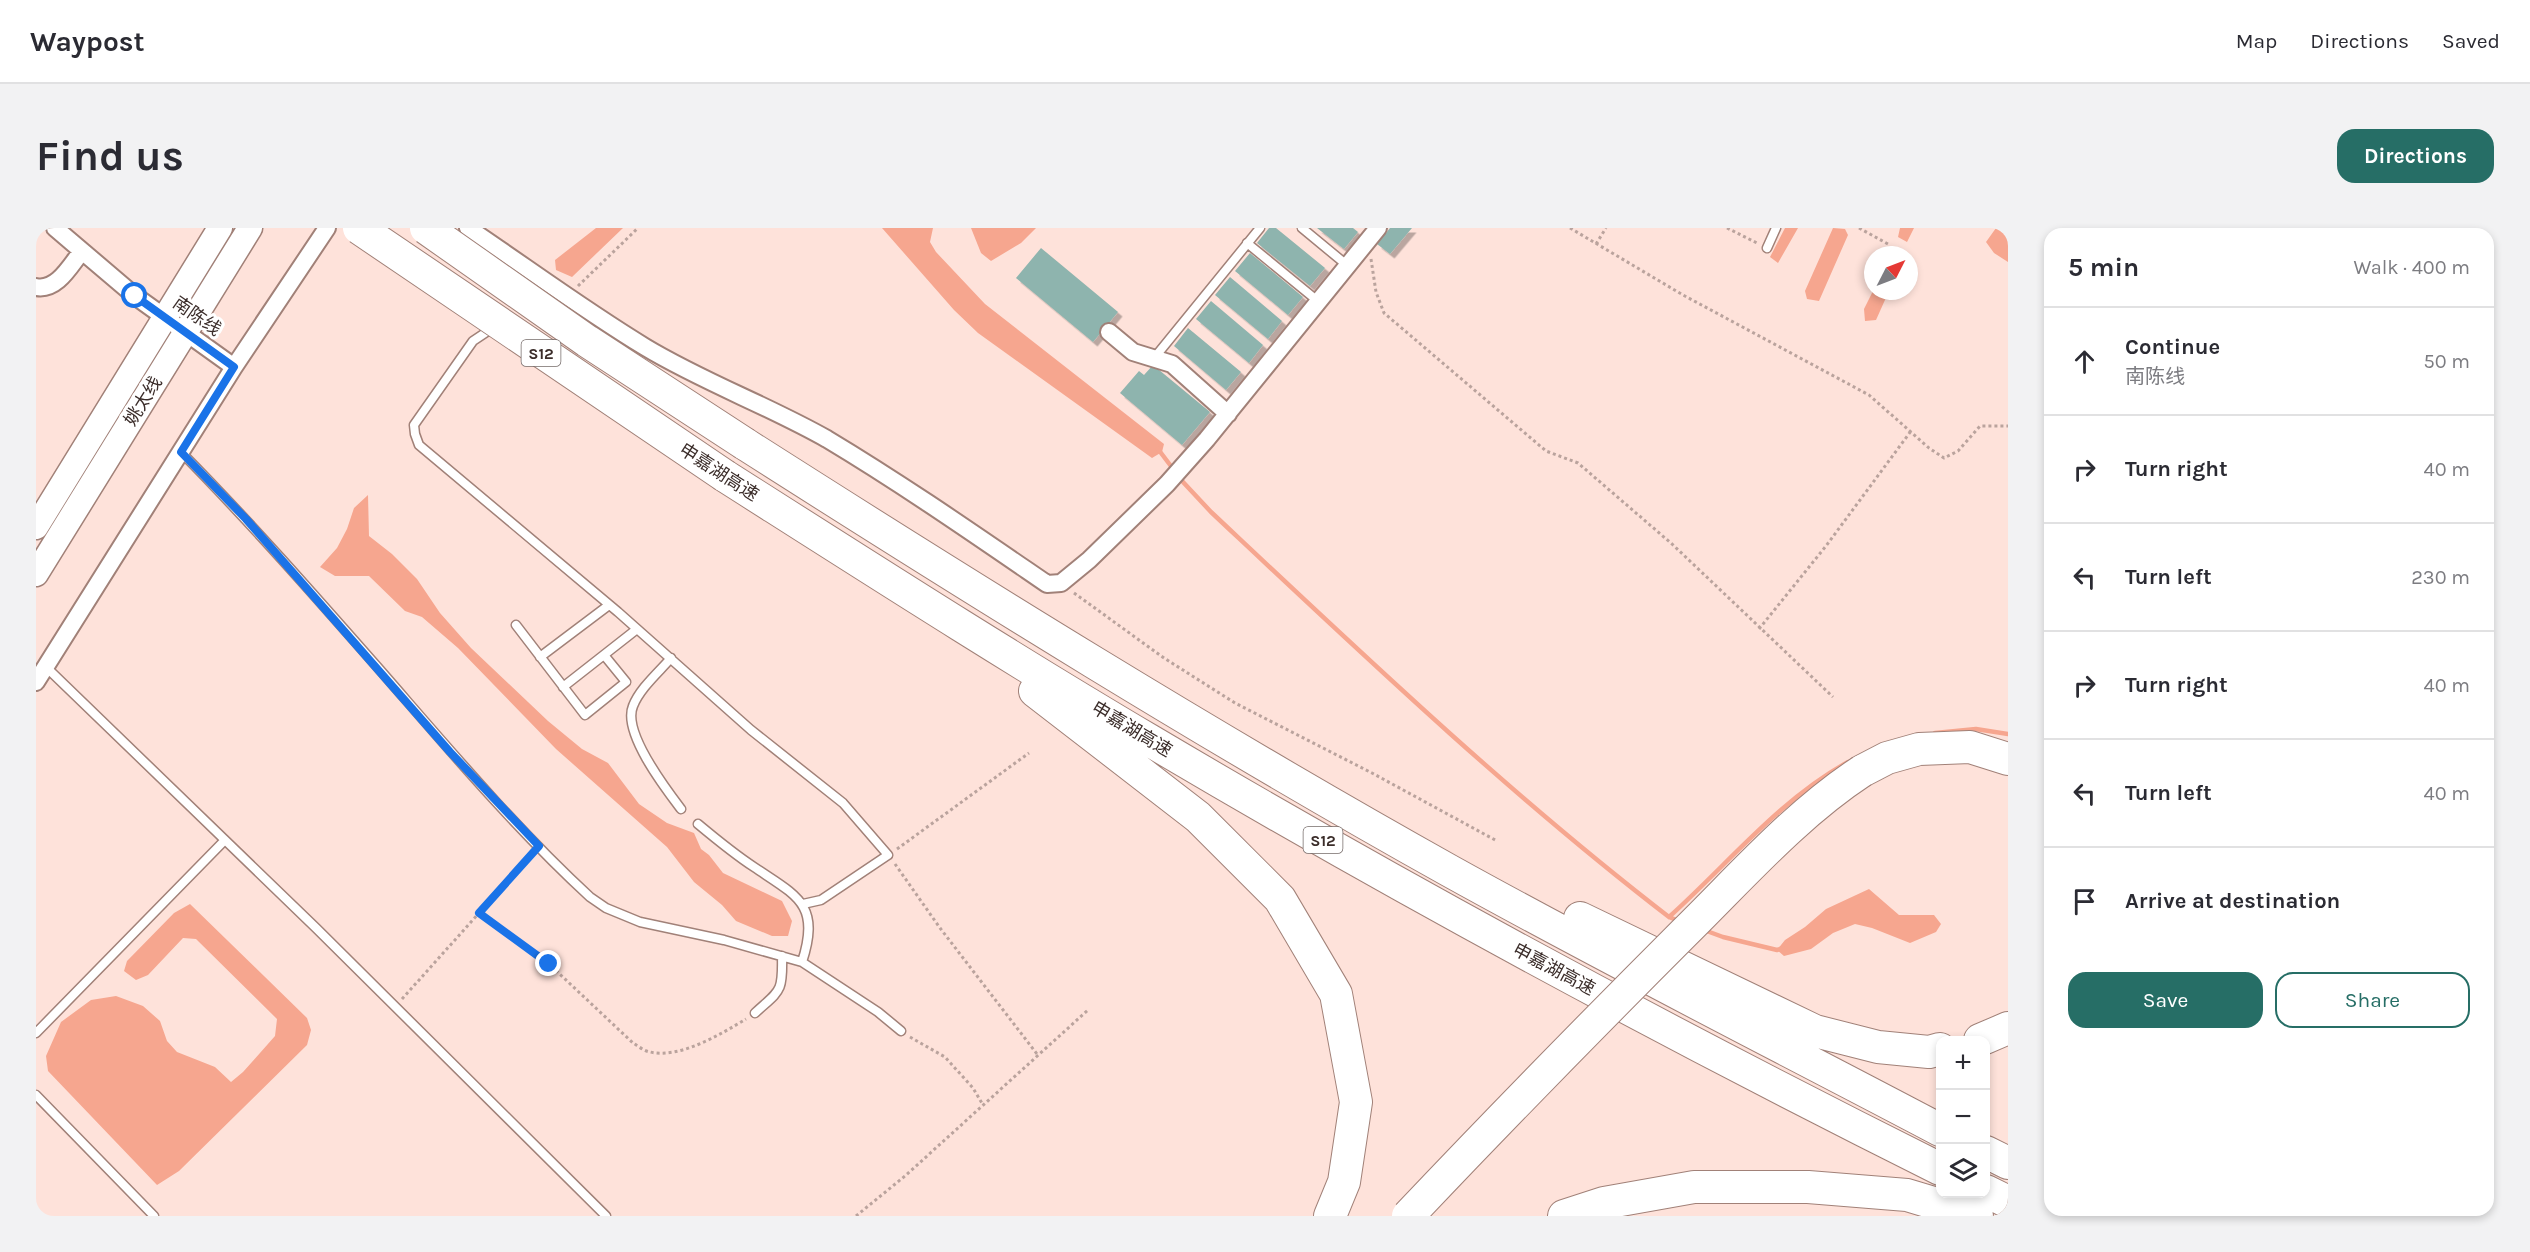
<!DOCTYPE html>
<html lang="en">
<head>
<meta charset="utf-8">
<style>
  body { margin:0; font-family:Karla,"Noto Sans SC",sans-serif; background:#f2f2f3; color:#2b2b33 }
  .controls { position:absolute; right:18px; bottom:18px; display:grid; overflow:hidden; border-radius:12px; box-shadow:0 3px 9px #0003 }
  .controls button { width:54px; height:54px; display:grid; place-items:center; padding:0; border:0; border-bottom:2px solid #e1e1e2; background:#fff; color:#2b2b33; font:30px sans-serif }
  .compass { position:absolute; left:1828px; top:18px; width:54px; height:54px; border-radius:50%; background:#fff; box-shadow:0 3px 9px #0003; rotate:48deg }
  .stop { position:absolute; width:18px; height:18px; margin:-14px; border:4px solid #1a73e8; border-radius:50%; background:#fff }
  .stop.end { background:#1a73e8; border-color:#fff; box-shadow:0 2px 6px #0008 }
  .list { margin:0; padding:0; list-style:none }
  h2 { display:flex; justify-content:space-between; align-items:center; height:78px; margin:0; padding:0 24px; font-size:26px }
  h2 small { font-size:20px; font-weight:400; color:#7c7c81 }
  .list li { display:grid; grid-template-columns:39px 1fr auto; gap:18px; align-items:center; box-sizing:border-box; height:108px; padding:0 24px; border-top:2px solid #e1e1e2 }
  .list b { display:block; font-size:22px; white-space:nowrap }
  .list p { margin:0; font-size:20px; white-space:nowrap; color:#7c7c81 }
  .list em { font-size:20px; font-style:normal; color:#7c7c81 }
  .actions { display:flex; gap:12px; padding:18px 24px }
  .actions a { flex:1; padding:14px 0; border:2px solid #266e66; border-radius:18px; text-align:center; font-size:21px; color:#266e66 }
  .actions .main { background:#266e66; color:#fff }
  .icon { flex:none; width:33px; height:33px; fill:none; stroke:currentColor; stroke-width:2; stroke-linecap:round; stroke-linejoin:round }
  .map { position:relative; flex:none; width:1972px; height:988px; overflow:hidden; border-radius:18px }
  header { display:flex; align-items:center; gap:36px; box-sizing:border-box; height:84px; padding:0 30px; background:#fff; border-bottom:2px solid #e1e1e2 }
  header strong { font-size:28px }
  nav { display:flex; gap:33px; margin-inline-start:auto; font-size:21px }
  .intro { display:flex; align-items:center; justify-content:space-between; box-sizing:border-box; height:144px; padding:0 36px }
  h1 { margin:0; font-size:42px }
  .button { padding:15px 27px; border-radius:18px; background:#266e66; color:#fff; font-size:21px; font-weight:700 }
  main { display:flex; gap:36px; padding:0 36px }
  aside { flex:1; background:#fff; border-radius:18px; box-shadow:0 3px 9px #0003 }
  .map>svg:first-child { display:block }
  .water { fill:#f6a68f }
  .lines { fill:none; stroke-linecap:round; stroke-linejoin:round }
  .stream { stroke:#f6a68f; stroke-width:4.5 }
  .building { fill:#8eb4ae; filter:url(#shadow) }
  .service-casing { stroke:#a18178; stroke-width:11 }
  .minor-casing { stroke:#a18178; stroke-width:20 }
  .secondary-casing { stroke:#a18178; stroke-width:27 }
  .motorway-casing { stroke:#a18178; stroke-width:34 }
  .path { stroke:#baa39d; stroke-width:3; stroke-dasharray:3 3; stroke-linecap:butt }
  .service { stroke:#fff; stroke-width:8 }
  .minor { stroke:#fff; stroke-width:16 }
  .secondary { stroke:#fff; stroke-width:24 }
  .motorway { stroke:#fff; stroke-width:32 }
  .motorway-bridge-casing { stroke:#a18178; stroke-width:34; stroke-linecap:butt }
  .motorway-bridge { stroke:#fff; stroke-width:32 }
  .route { stroke:#1a73e8; stroke-width:8 }
  .labels { text-anchor:middle; stroke-width:6; stroke-linejoin:round; paint-order:stroke }
  .shield { fill:#fff; stroke:#766c6a; stroke-width:1.5 }
  .shield-label { font-size:16px; font-weight:bold; fill:#3b2d2a }
  .street-label { font-size:18px; fill:#3b2d2a; stroke:#fff }
</style>
</head>
<body>
<header>
<strong>Waypost</strong>
<nav><a>Map</a><a>Directions</a><a>Saved</a></nav>
</header>
<div class="intro"><h1>Find us</h1><a class="button">Directions</a></div>
<main>
<div class="map">
<svg width="1972" height="988" viewBox="0 0 1972 988">
  <defs>
    <filter id="shadow"><feDropShadow dx="4.5" dy="4.5" stdDeviation="0" flood-color="#0004"/></filter>
  </defs>
  <rect width="100%" height="100%" fill="#fee2da"/>
  <path class="water" d="M 560,0 L 587,0 L 536,49 L 520,42 L 519,32 Z
    M 846,0 L 897,0 L 894,14 L 900,24 L 949,76 L 1128,216 L 1126,224 L 1116,230 L 942,105 L 918,82 Z
    M 935,0 L 1000,0 L 985,15 L 955,33 L 945,25 Z
    M 1749,0 L 1762,0 L 1742,35 L 1734,29 Z
    M 1797,0 L 1809,1 L 1812,7 L 1783,73 L 1771,71 L 1769,63 Z
    M 1864,0 L 1878,0 L 1871,14 L 1862,9 Z
    M 1960,0 L 1972,0 L 1972,34 L 1958,25 L 1950,14 Z
    M 1837,63 L 1853,63 L 1840,92 L 1829,93 L 1828,81 Z
    M 332,267 L 333,308 L 356,326 L 381,351 L 404,385 L 435,420 L 512,493 L 546,521 L 572,535 L 603,576 L 631,595 L 658,605 L 665,621 L 673,627 L 687,645 L 746,673 L 756,693 L 752,708 L 736,708 L 700,693 L 686,677 L 658,654 L 631,619 L 520,521 L 422,420 L 386,389 L 369,383 L 333,348 L 299,348 L 284,339 L 301,320 L 311,301 L 318,280 Z
    M 1833,661 L 1863,687 L 1898,687 L 1905,696 L 1900,704 L 1874,715 L 1836,700 L 1819,696 L 1797,705 L 1775,721 L 1748,728 L 1741,722 L 1749,712 L 1769,699 L 1790,681 Z
    M 154,676 L 271,790 L 275,802 L 271,817 L 143,943 L 121,957 L 12,843 L 10,828 L 25,794 L 55,772 L 80,768 L 107,778 L 124,793 L 131,813 L 141,824 L 179,839 L 195,854 L 207,844 L 239,808 L 241,791 L 160,711 L 147,710 L 112,747 L 100,752 L 88,743 L 91,733 L 138,685 Z"/>
  <g class="lines">
    <path class="stream" d="M 1122,221 L 1147,254 L 1175,284 C 1324,424 1472,565 1633,689 L 1643,693
      M 1899,505 L 1940,501 L 1972,506
      M 1633,689 C 1691,637 1743,572 1812,534
      M 1668,702 L 1687,709 L 1741,722 L 1747,720"/>
  </g>
  <path class="building" d="M 1233,0 L 1240,0 L 1289,40 L 1274,58 L 1221,15 Z
    M 1281,0 L 1317,0 L 1322,4 L 1308,21 Z
    M 1354,0 L 1376,0 L 1354,26 L 1341,16 Z
    M 1005,20 L 1082,84 L 1057,114 L 980,50 Z
    M 1214,25 L 1267,69 L 1252,87 L 1199,43 Z
    M 1194,49 L 1246,93 L 1232,111 L 1179,67 Z
    M 1175,73 L 1227,117 L 1213,135 L 1160,91 Z
    M 1152,100 L 1205,144 L 1190,162 L 1138,118 Z
    M 1117,137 L 1174,184 L 1146,217 L 1084,165 L 1103,143 L 1108,147 Z"/>
  <g class="lines">
    <g class="service-casing">
      <path id="service" d="M 1266,0 L 1312,38
        M 1211,15 L 1283,74
        M 1731,20 L 1740,0
        M 458,99 L 437,113 L 378,197 L 379,206 L 383,217 L 582,384 L 715,502 L 807,575 L 852,627 L 785,672 L 767,676
        M 1119,129 L 1224,0
        M 145,224 C 214,294 279,368 344,442 C 412,520 478,599 554,669 L 570,680 L 604,694 L 688,712 L 766,734 L 842,784 L 865,803
        M 480,397 L 549,487 L 590,454 L 568,427
        M 504,429 L 573,377
        M 635,430 C 623,444 604,460 597,478 C 586,504 629,560 645,581
        M 10,439 L 280,700 L 570,988
        M 527,459 L 601,401
        M 662,596 C 680,611 698,626 718,639 C 761,668 785,676 766,734
        M 719,785 C 744,762 747,765 746,728
        M 0,805 L 188,613
        M 0,867 L 118,988"/>
    </g>
    <g class="minor-casing">
      <path id="minor" d="M 19,0 L 99,68 L 198,139
        M 432,0 C 490,39 548,82 609,119 C 667,154 731,177 791,211 C 866,256 938,306 1011,356 L 1025,355 L 1053,332 L 1131,256 L 1171,211 L 1342,0
        M 0,59 C 21,63 34,38 46,23
        M 1073,104 L 1097,124 L 1136,136 L 1192,186
        M 0,454 L 198,139 L 291,0"/>
    </g>
    <g class="secondary-casing">
      <path id="secondary" d="M 0,299 L 184,0
        M 0,346 L 214,0"/>
    </g>
    <g class="motorway-casing">
      <path id="motorway" d="M 709,216 C 941,364 1174,509 1414,643 C 1576,733 1741,816 1904,902
        M 689,248 C 829,337 969,427 1113,512 C 1371,665 1636,807 1904,941
        M 999,463 L 1162,589 L 1244,671 L 1300,766 L 1320,874 L 1308,954 L 1294,988
        M 1826,543 L 1851,530 L 1883,521 L 1934,519 L 1972,531
        M 1544,690 L 1779,803 L 1842,819 L 1893,824 L 1904,821
        M 1944,812 L 1972,800
        M 1950,924 L 1972,935
        M 1950,963 L 1972,974
        M 1528,988 L 1568,975 L 1658,959 L 1772,959 L 1871,967 L 1941,988"/>
    </g>
    <path class="path" d="M 1534,0 L 1647,67 L 1833,167 L 1893,220 L 1908,230 L 1922,223 L 1944,198 L 1972,198
      M 1691,0 L 1721,15
      M 1823,0 L 1852,16
      M 1560,16 L 1570,0
      M 1335,31 L 1340,64 L 1348,85 L 1510,223 L 1542,235 L 1636,316 L 1797,469
      M 542,58 L 602,0
      M 1038,365 L 1128,430 L 1199,475 L 1336,545 L 1461,613
      M 1723,401 L 1790,318 L 1875,203
      M 861,621 L 993,525
      M 859,636 L 904,700 L 1001,826
      M 443,685 L 513,736 L 597,815 C 602,818 608,823 614,824 C 644,831 685,806 710,791
      M 366,771 L 496,626
      M 874,809 L 909,829 L 937,860 L 947,877
      M 820,988 L 869,948 L 1052,782"/>
    <use href="#service" class="service"/>
    <use href="#minor" class="minor"/>
    <use href="#secondary" class="secondary"/>
    <use href="#motorway" class="motorway"/>
    <g class="motorway-bridge-casing">
      <path id="motorway-bridge" d="M 323,0 L 689,248
        M 390,0 L 551,113 L 709,216
        M 1372,988 C 1463,892 1555,798 1648,705 C 1705,649 1759,587 1826,543"/>
    </g>
    <use href="#motorway-bridge" class="motorway-bridge"/>
  </g>
  <g class="lines">
    <path class="route" d="M 99,68 L 198,139 L 145,224 L 210,291 L 414,524 L 503,618 L 443,685 L 513,736"/>
  </g>
  <g class="labels">
    <g class="shield">
      <rect x="485.5" y="112" width="39" height="26" rx="4.5"/>
      <rect x="1267.5" y="599" width="39" height="26" rx="4.5"/>
    </g>
    <g class="shield-label">
      <text x="505" y="131">S12</text>
      <text x="1287" y="618">S12</text>
    </g>
    <g class="street-label">
      <text transform="translate(161 88) rotate(35)" y="6">南陈线</text>
      <text transform="translate(107 173) rotate(-58)" y="6">姚太线</text>
      <text transform="translate(683 244) rotate(33)" y="6">申嘉湖高速</text>
      <text transform="translate(1096 501) rotate(31)" y="6">申嘉湖高速</text>
      <text transform="translate(1518 741) rotate(28)" y="6">申嘉湖高速</text>
    </g>
  </g>
</svg>
<div class="controls">
<button>+</button>
<button>−</button>
<button><svg class="icon" aria-label="layers" viewBox="0 0 24 24"><path d="M12 4l9 5-9 5-9-5zM3 14l9 5 9-5"/></svg></button>
</div>
<svg class="compass" viewBox="-18 -18 36 36"><path d="M0-13l5 13h-10z" fill="#e53935"/><path d="M0 13l5-13h-10z" fill="#7c7c81"/></svg>
<div class="stop" style="left:99px;top:68px"></div>
<div class="stop end" style="left:513px;top:736px"></div>
</div>
<aside>
<h2>5 min<small>Walk · 400 m</small></h2>
<ul class="list">
<li><svg class="icon" aria-label="ahead" viewBox="0 0 24 24"><path d="M12 20V5M6 11l6-6 6 6"/></svg><div><b>Continue</b><p>南陈线</p></div><em>50 m</em></li>
<li><svg class="icon" aria-label="right" viewBox="0 0 24 24"><path d="M7 20v-9h11M14 6l5 5-5 5"/></svg><div><b>Turn right</b></div><em>40 m</em></li>
<li><svg class="icon" aria-label="left" viewBox="0 0 24 24"><path d="M17 20v-9H6M10 6l-5 5 5 5"/></svg><div><b>Turn left</b></div><em>230 m</em></li>
<li><svg class="icon" aria-label="right" viewBox="0 0 24 24"><path d="M7 20v-9h11M14 6l5 5-5 5"/></svg><div><b>Turn right</b></div><em>40 m</em></li>
<li><svg class="icon" aria-label="left" viewBox="0 0 24 24"><path d="M17 20v-9H6M10 6l-5 5 5 5"/></svg><div><b>Turn left</b></div><em>40 m</em></li>
<li><svg class="icon" aria-label="arrive" viewBox="0 0 24 24"><path d="M6 21V4h12l-3 4 3 4H6"/></svg><div><b>Arrive at destination</b></div></li>
</ul>
<div class="actions"><a class="main">Save</a><a>Share</a></div>
</aside>
</main>
</body>
</html>
